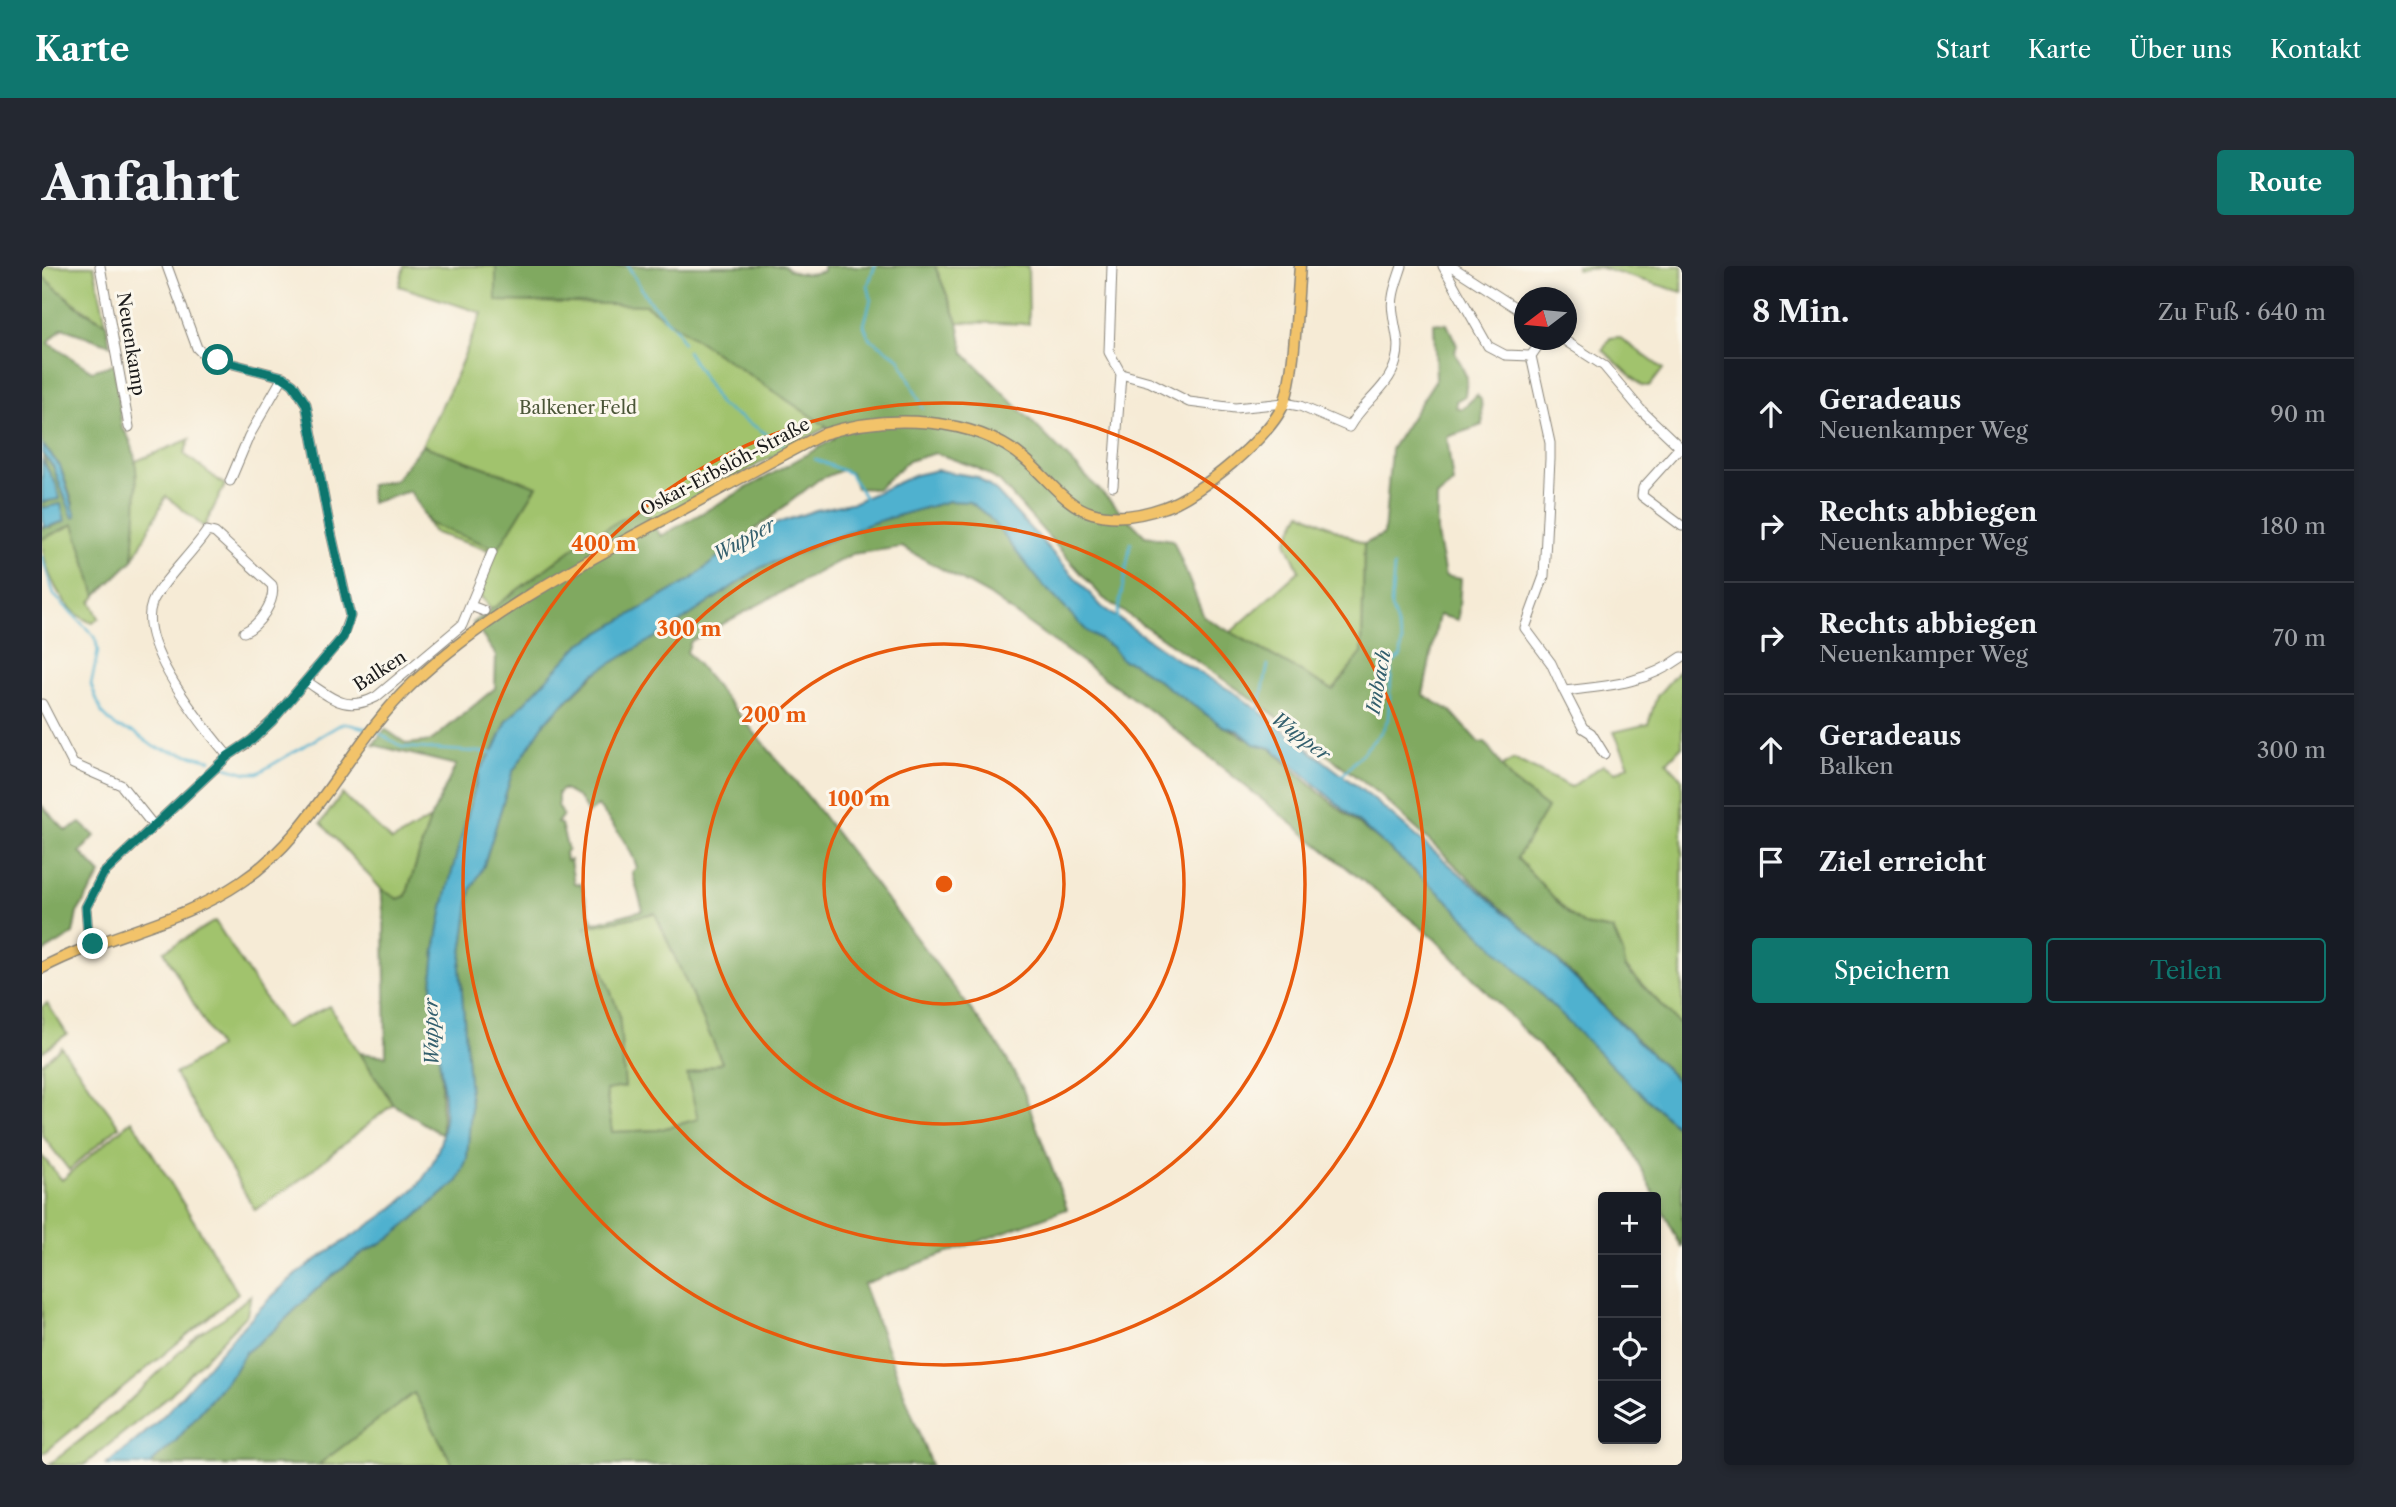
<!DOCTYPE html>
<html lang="de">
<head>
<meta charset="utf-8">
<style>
  body { margin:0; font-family:"Libre Caslon Text",serif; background:#242831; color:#f1f3f6 }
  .controls { position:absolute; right:21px; bottom:21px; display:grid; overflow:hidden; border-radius:7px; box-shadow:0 4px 10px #0003 }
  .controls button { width:63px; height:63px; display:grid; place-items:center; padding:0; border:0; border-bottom:2px solid #363941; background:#171b24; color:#f1f3f6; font:35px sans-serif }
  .compass { position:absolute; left:1472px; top:21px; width:63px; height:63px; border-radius:50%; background:#171b24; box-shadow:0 4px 10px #0003; rotate:254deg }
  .stop { position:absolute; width:21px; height:21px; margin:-16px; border:5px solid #0f766e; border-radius:50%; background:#fff }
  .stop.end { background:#0f766e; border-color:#fff; box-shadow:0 2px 7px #0008 }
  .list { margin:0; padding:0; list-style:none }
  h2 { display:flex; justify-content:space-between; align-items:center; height:91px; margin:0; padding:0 28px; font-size:30px }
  h2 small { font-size:23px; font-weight:400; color:#9ea1a6 }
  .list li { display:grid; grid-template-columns:46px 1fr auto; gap:21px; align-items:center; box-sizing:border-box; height:112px; padding:0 28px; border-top:2px solid #363941 }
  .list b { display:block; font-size:26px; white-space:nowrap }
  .list p { margin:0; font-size:23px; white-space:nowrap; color:#9ea1a6 }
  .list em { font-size:23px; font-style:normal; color:#9ea1a6 }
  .actions { display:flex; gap:14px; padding:21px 28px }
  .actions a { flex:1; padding:16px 0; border:2px solid #0f766e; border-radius:7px; text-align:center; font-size:24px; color:#0f766e }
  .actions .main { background:#0f766e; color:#fff }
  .icon { flex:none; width:38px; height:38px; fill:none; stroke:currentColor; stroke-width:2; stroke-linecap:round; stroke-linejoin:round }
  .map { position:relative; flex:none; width:1640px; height:1199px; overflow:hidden; border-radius:7px }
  header { display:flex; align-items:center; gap:42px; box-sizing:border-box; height:98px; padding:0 35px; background:#0f766e; color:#fff }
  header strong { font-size:33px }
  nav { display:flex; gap:38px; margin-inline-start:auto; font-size:24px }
  .intro { display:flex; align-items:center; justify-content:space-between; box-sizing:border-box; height:168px; padding:0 42px }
  h1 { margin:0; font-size:49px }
  .button { padding:18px 32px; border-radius:7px; background:#0f766e; color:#fff; font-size:24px; font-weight:700 }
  main { display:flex; gap:42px; padding:0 42px }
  aside { flex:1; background:#171b24; border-radius:7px; box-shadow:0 4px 10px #0003 }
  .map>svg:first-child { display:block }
  .green { fill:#a1c36d; stroke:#5e7044; stroke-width:2 }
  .forest { fill:#80a960; stroke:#4e623e; stroke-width:2; fill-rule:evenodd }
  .water { fill:#50b1cf; stroke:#366676; stroke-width:2 }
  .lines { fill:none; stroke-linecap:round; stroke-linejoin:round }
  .stream { stroke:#50b1cf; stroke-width:2.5 }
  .minor-casing { stroke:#898479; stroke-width:11 }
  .major-casing { stroke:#898479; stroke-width:13 }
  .minor { stroke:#fff; stroke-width:9 }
  .major { stroke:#f2c36a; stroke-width:10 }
  .route { stroke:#0f766e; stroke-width:9 }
  .ring { fill:none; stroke:#e8590c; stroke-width:3.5 }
  .labels { text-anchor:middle; stroke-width:6; stroke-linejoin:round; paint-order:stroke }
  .street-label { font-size:18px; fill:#1c1c1c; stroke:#fbf7ec }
  .park-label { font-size:18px; fill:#4b5638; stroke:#fbf7ec }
  .water-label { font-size:19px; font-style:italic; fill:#335f6d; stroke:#fbf7ec }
  .centre { fill:#e8590c; stroke:#fbf7ec; stroke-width:3.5 }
  .ring-label { font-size:21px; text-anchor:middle; font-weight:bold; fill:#e8590c; stroke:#fbf7ec; stroke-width:6; stroke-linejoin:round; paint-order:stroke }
</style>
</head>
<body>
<header>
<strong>Karte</strong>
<nav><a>Start</a><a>Karte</a><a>Über uns</a><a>Kontakt</a></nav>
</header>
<div class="intro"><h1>Anfahrt</h1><a class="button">Route</a></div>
<main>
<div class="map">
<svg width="1640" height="1199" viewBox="0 0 1640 1199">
  <rect width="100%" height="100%" fill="#fbf7ec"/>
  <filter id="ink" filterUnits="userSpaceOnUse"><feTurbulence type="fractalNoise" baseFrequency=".0143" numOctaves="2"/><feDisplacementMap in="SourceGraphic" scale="14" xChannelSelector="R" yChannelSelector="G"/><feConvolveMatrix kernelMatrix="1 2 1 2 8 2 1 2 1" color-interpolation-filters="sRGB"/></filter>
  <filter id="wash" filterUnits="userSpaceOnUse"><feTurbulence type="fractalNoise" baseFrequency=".00686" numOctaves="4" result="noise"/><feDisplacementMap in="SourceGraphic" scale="28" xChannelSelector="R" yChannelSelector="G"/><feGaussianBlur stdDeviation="1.57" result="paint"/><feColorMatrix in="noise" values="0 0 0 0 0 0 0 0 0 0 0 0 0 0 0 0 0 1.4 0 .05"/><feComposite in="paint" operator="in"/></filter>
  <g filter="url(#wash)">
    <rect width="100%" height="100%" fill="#f6ebd6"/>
    <path class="green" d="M 0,0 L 52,0 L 64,57 C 40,44 20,28 0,10 Z
      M 362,0 L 588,0 L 785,161 L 619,251 L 610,255 L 604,248 L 508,300 L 449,344 L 437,328 L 447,284 L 393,267 C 370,245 381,208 384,180 L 380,179 L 409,121 L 440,47 L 357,20 Z
      M 893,0 L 986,0 L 987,58 L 916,56 Z
      M 1534,0 L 1640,0 L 1640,26 L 1559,2 L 1534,4 Z
      M 1577,71 L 1621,103 L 1608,120 L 1600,120 L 1561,84 L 1568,72 Z
      M 148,173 L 142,188 L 183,219 L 162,261 L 124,230 L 91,294 L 94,195 Z
      M 1259,246 L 1322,278 L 1320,387 L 1291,424 L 1189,366 L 1257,305 L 1244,276 Z
      M 32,258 L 54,330 L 49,336 L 57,352 L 51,357 C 21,347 0,303 0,273 Z
      M 1640,401 L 1640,480 L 1625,496 L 1640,513 L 1640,761 L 1583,700 L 1581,687 L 1571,664 L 1542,659 L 1526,647 L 1475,592 L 1505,542 L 1471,516 L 1459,501 L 1472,493 L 1529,521 L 1561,499 L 1574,506 L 1587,499 L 1572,466 L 1606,458 L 1615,430 Z
      M 300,528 L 350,575 L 388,553 L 364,630 L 356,634 L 339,623 L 279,557 Z
      M 613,647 L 681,796 L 657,853 L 616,864 L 570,866 L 564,824 L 583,821 L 579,794 L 543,661 Z
      M 173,655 L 242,762 L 287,740 L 351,838 L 254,917 L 213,944 L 133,808 L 176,781 L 122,685 Z
      M 5,737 L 25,768 L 0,786 L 0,741 Z
      M 19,781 L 77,860 L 27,904 L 0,869 L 0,797 Z
      M 90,854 L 196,1027 L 0,1189 L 0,890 L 20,914 Z
      M 209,1029 L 205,1048 L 128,1129 L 42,1199 L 7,1199 L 83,1139 L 156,1068 L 183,1051 Z
      M 372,1126 L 411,1199 L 276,1199 Z"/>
    <path class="forest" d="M 454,0 L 742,0 C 754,10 767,9 781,5 L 781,0 L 893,0 L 916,56 L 922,87 L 1103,270 L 1131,274 L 1162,351 L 1291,424 L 1320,387 L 1322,278 L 1342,268 L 1349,183 L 1394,113 L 1392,57 L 1405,58 L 1415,79 L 1413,86 L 1425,112 L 1423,130 L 1414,135 L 1414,141 L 1420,143 L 1435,129 L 1439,134 L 1441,159 L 1405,171 L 1411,217 L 1395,231 L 1395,269 L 1403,310 L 1419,313 L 1416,354 L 1397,349 L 1381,429 L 1409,445 L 1437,477 L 1443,476 L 1471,516 L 1505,542 L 1475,592 L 1526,647 L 1542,659 L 1571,664 L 1581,687 L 1583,701 L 1640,761 L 1640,819 L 1533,711 L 1337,528 L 1219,439 L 1061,332 L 958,216 L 935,202 L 894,187 L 866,195 L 835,223 L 814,222 L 809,207 L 800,204 L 776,214 L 650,313 L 537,379 L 465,455 L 453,482 L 437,506 L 393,682 L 390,723 L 399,811 L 400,869 L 351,838 L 318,787 L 344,790 L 342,655 L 339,623 L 356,633 L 364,630 L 388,553 L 414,499 L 331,479 L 343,463 L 365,478 L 389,475 L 453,422 L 454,389 L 431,357 L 541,275 L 600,242 L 619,270 L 792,173 L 785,161 L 603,39 L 454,35 Z
      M 0,10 L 38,43 L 64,57 L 68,79 L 20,62 L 6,77 L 50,105 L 72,98 L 80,162 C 104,186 92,261 91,294 L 54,330 L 32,258 L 0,273 L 0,260 L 9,261 L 23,255 L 3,241 L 0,242 L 0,236 L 17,233 L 0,187 L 11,200 L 23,233 L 31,237 L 18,200 L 0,178 Z
      M 380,179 L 495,220 L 456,283 L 388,258 L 368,225 L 329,237 L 328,219 L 353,214 Z
      M 907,235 L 928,236 L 946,250 C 985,295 1022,347 1070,381 C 1079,388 1079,393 1091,397 L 1181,460 C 1198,466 1210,480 1229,482 C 1282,536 1347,578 1402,630 C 1483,707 1558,790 1640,865 L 1640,982 L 1579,864 L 1393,673 L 1125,457 L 947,329 L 860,281 L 810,288 L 649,375 L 645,386 L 768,533 L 959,783 L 980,821 L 1025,943 L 821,1018 L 889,1199 L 411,1199 L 372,1127 L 276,1199 L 107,1199 L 133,1176 L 191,1107 L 203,1087 L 232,1064 L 281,1017 L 322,986 L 347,973 L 416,915 L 425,892 L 429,841 L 418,701 L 429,624 L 442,599 L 470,507 L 503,456 L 557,404 L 635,358 L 718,302 L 830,257 ZM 521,523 L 537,532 L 546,547 L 556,540 C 570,558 589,580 595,602 L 590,606 L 601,644 L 551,657 L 539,618 L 532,617 L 528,594 L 524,595 L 523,586 L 526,584 L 519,558 L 515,557 L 521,549 L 516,539 L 516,527 ZM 613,647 L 680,796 L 645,809 L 656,853 L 616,864 L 570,866 L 564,824 L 583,821 L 577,747 L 544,661 Z
      M 0,540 L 24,565 L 39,557 L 53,570 L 38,586 L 59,608 L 35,647 L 31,668 L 0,687 Z"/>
    <path class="water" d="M 0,178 L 18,200 L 34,250 L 31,252 L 11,200 L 0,187 Z
      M 0,194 L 14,218 L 17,233 L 0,236 Z
      M 895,204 L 935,211 L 955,226 L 1060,341 L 1133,392 L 1196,429 L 1330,532 L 1489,669 L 1640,819 L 1640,865 L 1582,812 L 1401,630 L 1254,502 L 1229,482 L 1212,478 L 1197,465 L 1181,460 L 1091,397 L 1080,394 L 1070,381 L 1045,365 L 1000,318 L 946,250 L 928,236 L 907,235 L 830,257 L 718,302 L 635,358 L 550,409 L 503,456 L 470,507 L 442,599 L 429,624 L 418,701 L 429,841 L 425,892 L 416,915 L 347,973 L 322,986 L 281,1017 L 232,1064 L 203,1087 L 191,1107 L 133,1176 L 107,1199 L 64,1199 C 84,1182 106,1167 124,1147 C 166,1102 203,1053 250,1012 C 289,979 338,959 373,922 C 386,909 396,888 400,870 C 409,830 389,767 390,723 C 392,650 420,576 437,505 L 453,482 L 465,455 L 537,379 L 650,313 L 682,286 L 727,260 L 774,244 L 813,236 L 873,209 Z
      M 19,238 L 23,255 L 2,262 L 0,242 Z"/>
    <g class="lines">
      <path class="stream" d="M 586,0 L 607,35 L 635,64 L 641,77
        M 833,0 L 826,19 L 829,33 L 822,59 L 827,72 L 857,92 L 881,142
        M 645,85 L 678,139 L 741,178
        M 773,193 L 807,207 L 825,235
        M 0,291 L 12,329 L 53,371 L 56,385 L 49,419 L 60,447 L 74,461 L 92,466 L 112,481 L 169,494
        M 1074,355 L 1089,277
        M 1216,447 L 1226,399
        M 334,465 L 360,481 L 452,487
        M 184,501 L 205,507 L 216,507 L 301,457 L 327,463
        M 1298,512 L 1340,465 L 1346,453 L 1350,398 L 1359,390 L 1360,375 L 1349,341 L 1352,301"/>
    </g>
  </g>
  <g filter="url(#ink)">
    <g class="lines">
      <g class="minor-casing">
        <path id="minor" d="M 58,0 L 87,161
          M 1070,0 L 1067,86 L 1079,108 L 1071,220
          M 1401,0 L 1446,80 L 1463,89 L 1489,90
          M 1409,0 L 1482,47
          M 1500,74 L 1489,90 L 1508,177 L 1508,193 L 1502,310 L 1483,362 L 1509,397 L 1522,425 C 1565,420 1603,418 1640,391
          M 1522,74 L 1562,100 L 1598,143 L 1640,183
          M 1079,108 L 1108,116 L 1147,136 L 1193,142 L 1242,137 L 1258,140 L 1307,161 C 1320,137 1347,122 1354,95 C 1359,77 1353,65 1351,47 C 1348,31 1355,16 1360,0
          M 1638,181 L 1601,222 L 1600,230 L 1640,260
          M 188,215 L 207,170 L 241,111
          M 429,340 L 442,345
          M 264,415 C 290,432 303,447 334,431 L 420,359 L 450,287
          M 1522,425 L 1541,462 L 1549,467 L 1562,488
          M 0,438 L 31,498 L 79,519 L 111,559
          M 186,490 C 160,459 94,378 110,337 C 116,320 152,285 165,265 L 173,267 L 230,319 C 234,335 217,360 202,366
          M 50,678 L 46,668 L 44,641 L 61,608 L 186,490 L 210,474 L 230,455 L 300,372 L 308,350 L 287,258 L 264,138 L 251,118 L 241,111 L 164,91 L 155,82 L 125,0"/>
      </g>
      <g class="major-casing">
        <path id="major" d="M 0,702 C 64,668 139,657 199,616 C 273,567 306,478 371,417 C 441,351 524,306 608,261 C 666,230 723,198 781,168 C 843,148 932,149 984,194 C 1004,211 1024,240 1050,247 C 1074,254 1101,249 1123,241 C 1156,230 1229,170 1242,137 C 1253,108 1255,34 1258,0"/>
      </g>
      <use href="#minor" class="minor"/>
      <use href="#major" class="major"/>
    </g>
  </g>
  <g class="lines" filter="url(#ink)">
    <path class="route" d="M 51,678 L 46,668 L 44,641 L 61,608 L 186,490 L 210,474 L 230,455 L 301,371 L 308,350 L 287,258 L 264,138 L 251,118 L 241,111 L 176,94"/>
  </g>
  <g class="ring">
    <circle cx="902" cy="618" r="120"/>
    <circle cx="902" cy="618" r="240"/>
    <circle cx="902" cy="618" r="361"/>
    <circle cx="902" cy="618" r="481"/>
  </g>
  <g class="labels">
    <g class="street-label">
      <text transform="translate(89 78) rotate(81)" y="6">Neuenkamp</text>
      <text transform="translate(683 201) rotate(-28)" y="6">Oskar-Erbslöh-Straße</text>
      <text transform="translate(338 405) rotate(-33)" y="6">Balken</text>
    </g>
    <g class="park-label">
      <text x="536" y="148">Balkener Feld</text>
    </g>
    <g class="water-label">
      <text transform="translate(702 273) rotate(-29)" y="7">Wupper</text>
      <text transform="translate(1336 416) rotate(-80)" y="7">Imbach</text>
      <text transform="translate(1259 470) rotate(37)" y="7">Wupper</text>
      <text transform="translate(389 766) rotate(-91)" y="7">Wupper</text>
    </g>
  </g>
  <circle cx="902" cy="618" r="10" class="centre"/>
  <g class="ring-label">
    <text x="562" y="285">400 m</text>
    <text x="647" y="370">300 m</text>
    <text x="732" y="456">200 m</text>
    <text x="817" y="540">100 m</text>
  </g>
</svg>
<div class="controls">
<button>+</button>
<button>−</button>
<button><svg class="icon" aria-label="locate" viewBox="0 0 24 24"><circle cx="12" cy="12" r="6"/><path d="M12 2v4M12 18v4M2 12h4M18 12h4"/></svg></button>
<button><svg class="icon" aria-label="layers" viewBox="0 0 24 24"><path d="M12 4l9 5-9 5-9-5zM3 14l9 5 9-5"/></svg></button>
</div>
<svg class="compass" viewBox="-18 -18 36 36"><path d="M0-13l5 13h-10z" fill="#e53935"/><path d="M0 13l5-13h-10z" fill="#9ea1a6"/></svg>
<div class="stop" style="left:176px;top:94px"></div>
<div class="stop end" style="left:51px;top:678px"></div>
</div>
<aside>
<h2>8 Min.<small>Zu Fuß · 640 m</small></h2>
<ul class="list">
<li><svg class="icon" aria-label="ahead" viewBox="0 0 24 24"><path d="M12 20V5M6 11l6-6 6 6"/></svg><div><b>Geradeaus</b><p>Neuenkamper Weg</p></div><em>90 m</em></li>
<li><svg class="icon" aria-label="right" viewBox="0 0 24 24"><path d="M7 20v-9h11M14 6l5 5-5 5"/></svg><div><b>Rechts abbiegen</b><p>Neuenkamper Weg</p></div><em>180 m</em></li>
<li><svg class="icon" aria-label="right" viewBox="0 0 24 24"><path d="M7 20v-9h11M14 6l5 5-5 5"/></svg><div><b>Rechts abbiegen</b><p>Neuenkamper Weg</p></div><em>70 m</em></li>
<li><svg class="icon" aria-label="ahead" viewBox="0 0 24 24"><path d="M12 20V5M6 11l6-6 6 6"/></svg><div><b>Geradeaus</b><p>Balken</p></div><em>300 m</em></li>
<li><svg class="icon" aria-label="arrive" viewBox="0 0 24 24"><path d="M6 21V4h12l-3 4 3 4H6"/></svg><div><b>Ziel erreicht</b></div></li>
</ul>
<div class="actions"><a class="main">Speichern</a><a>Teilen</a></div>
</aside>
</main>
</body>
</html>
